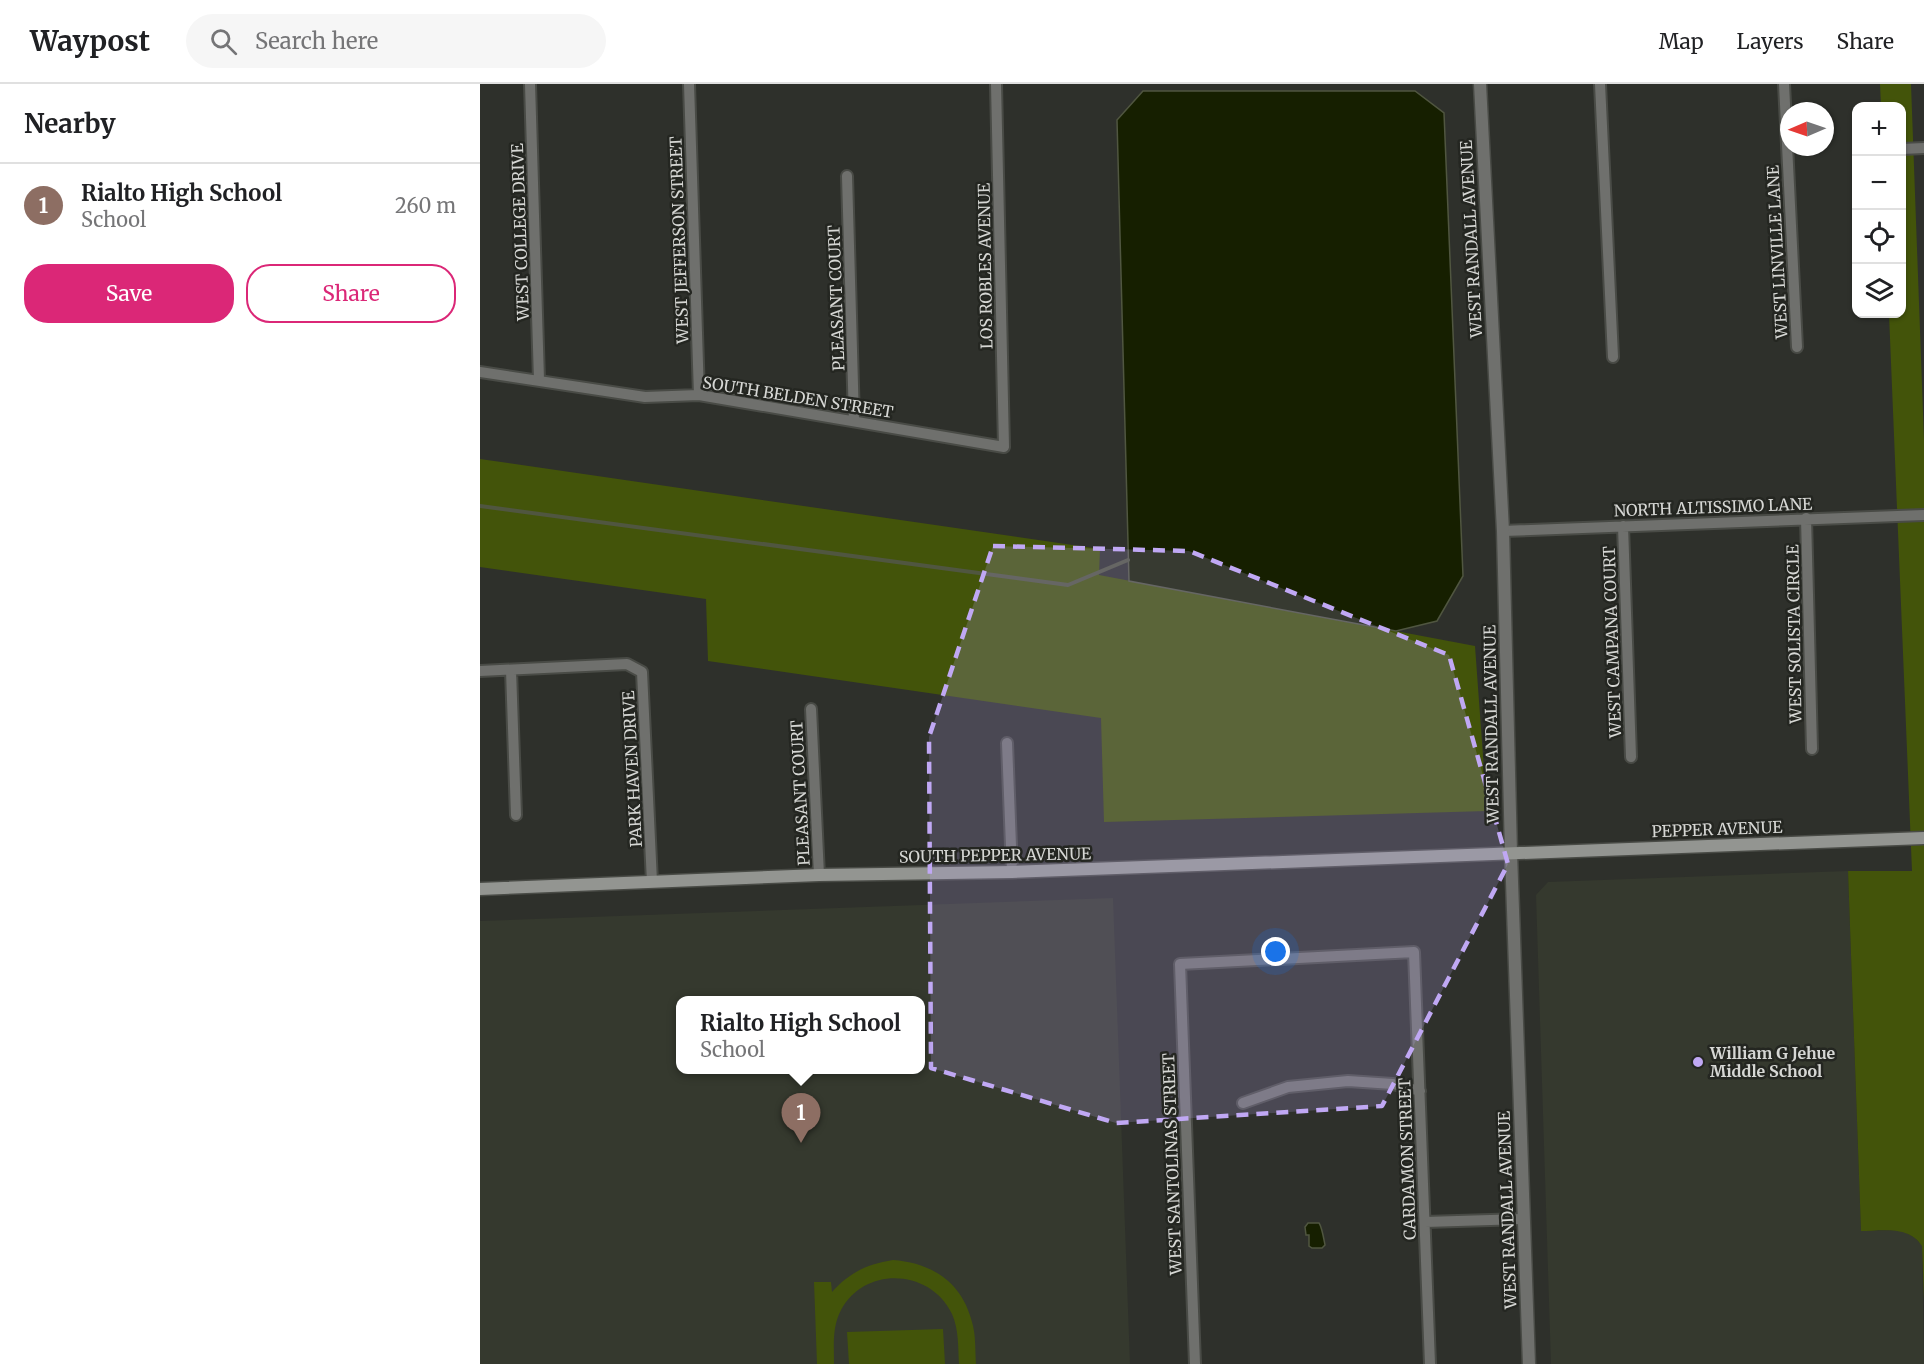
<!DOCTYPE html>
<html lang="en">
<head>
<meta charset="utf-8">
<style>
  body { margin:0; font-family:Merriweather,serif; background:#f6f6f6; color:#202124 }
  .controls { position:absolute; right:18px; top:18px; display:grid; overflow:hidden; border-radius:12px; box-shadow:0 2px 4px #0004 }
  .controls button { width:54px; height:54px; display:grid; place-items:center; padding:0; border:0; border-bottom:2px solid #e0e0e0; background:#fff; color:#202124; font:30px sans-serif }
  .compass { position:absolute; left:1300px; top:18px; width:54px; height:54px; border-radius:50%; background:#fff; box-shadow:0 2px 4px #0004; rotate:268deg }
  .you { position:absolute; left:796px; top:868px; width:21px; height:21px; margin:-15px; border:4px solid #fff; border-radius:50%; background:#1a73e8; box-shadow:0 0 0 9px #1a73e833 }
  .badge { display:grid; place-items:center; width:39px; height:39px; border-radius:50%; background:#db2777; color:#fff; font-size:20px; font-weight:700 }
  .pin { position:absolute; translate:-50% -50px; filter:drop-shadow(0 2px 3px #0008) }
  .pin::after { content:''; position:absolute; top:32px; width:21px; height:18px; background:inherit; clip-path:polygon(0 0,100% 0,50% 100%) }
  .popup { position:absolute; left:196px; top:912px; width:249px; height:78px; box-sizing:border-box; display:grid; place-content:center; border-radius:12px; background:#fff; filter:drop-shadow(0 2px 4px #0005); font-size:20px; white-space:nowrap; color:#757577 }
  .popup b { font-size:22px; color:#202124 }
  .popup::after { content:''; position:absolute; left:50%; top:100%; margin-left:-12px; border:12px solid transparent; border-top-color:#fff }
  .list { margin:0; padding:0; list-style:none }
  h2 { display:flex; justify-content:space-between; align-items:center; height:78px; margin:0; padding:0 24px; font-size:26px }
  h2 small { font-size:20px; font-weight:400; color:#757577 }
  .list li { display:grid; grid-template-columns:39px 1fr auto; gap:18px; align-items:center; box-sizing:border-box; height:84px; padding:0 24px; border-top:2px solid #e0e0e0 }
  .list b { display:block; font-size:22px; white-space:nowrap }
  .list p { margin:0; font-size:20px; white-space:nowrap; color:#757577 }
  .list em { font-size:20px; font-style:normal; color:#757577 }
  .actions { display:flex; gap:12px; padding:18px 24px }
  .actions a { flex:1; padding:14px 0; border:2px solid #db2777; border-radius:24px; text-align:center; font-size:21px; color:#db2777 }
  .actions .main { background:#db2777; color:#fff }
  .icon { flex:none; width:33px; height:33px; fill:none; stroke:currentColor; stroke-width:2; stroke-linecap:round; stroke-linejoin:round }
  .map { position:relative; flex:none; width:1444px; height:1280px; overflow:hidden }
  header { display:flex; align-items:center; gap:36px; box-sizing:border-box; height:84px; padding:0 30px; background:#fff; border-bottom:2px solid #e0e0e0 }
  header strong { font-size:28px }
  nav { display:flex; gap:33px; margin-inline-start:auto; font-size:21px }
  .search { width:420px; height:54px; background:#f6f6f6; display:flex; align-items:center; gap:15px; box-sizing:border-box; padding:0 21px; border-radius:33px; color:#757577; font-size:22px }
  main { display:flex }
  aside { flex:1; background:#fff }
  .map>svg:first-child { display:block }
  .built { fill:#35392e; fill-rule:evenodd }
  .green { fill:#43540a }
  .water { fill:#161f00; stroke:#505640; stroke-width:1.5 }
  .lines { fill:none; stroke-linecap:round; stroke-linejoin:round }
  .stream { stroke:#505640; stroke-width:4 }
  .minor-casing { stroke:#494b46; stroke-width:14 }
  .tertiary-casing { stroke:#494b46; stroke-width:15 }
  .secondary-casing { stroke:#494b46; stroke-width:15 }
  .minor { stroke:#6f706d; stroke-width:10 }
  .tertiary { stroke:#6f706d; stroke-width:12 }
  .secondary { stroke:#939591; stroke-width:12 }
  .marked { fill:#c0a8f4; fill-opacity:0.2; stroke:#c0a8f4; stroke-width:4.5; stroke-dasharray:12 8; stroke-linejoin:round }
  .poi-dot { fill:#c0a8f4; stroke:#242621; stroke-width:2 }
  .labels { text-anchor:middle; stroke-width:5; stroke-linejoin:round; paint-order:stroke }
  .street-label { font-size:16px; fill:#d6d7d4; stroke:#242621 }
  .poi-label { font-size:16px; font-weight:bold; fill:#d6d7d4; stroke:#242621; text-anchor:start }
</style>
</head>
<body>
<header>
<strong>Waypost</strong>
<div class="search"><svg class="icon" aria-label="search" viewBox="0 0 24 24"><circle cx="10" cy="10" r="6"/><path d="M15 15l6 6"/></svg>Search here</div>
<nav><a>Map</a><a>Layers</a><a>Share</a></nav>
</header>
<main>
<aside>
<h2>Nearby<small></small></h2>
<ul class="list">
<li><span class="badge" style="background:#8d6e63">1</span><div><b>Rialto High School</b><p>School</p></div><em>260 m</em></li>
</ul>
<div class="actions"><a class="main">Save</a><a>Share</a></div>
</aside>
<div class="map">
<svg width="1444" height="1280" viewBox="0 0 1444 1280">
  <rect width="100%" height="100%" fill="#2e302b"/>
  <path class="built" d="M 1368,787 L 1381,1147 L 1417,1146 L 1425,1148 L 1435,1154 L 1442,1161 L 1444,1280 L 1071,1280 L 1056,811 L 1068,798 Z
    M 633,814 L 650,1280 L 0,1280 L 0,837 ZM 201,916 L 441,916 L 441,986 L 201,986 Z"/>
  <path class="green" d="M 1400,0 L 1431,0 L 1444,356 L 1444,1216 L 1442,1162 C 1429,1141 1401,1147 1381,1147 L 1368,787 L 1432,787 L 1409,230 L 1422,230 L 1422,22 L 1401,22 Z
    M 0,375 L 620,465 L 619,491 L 995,562 L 1007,727 L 624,738 L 621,634 L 228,577 L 226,515 L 0,483 Z
    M 413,1176 C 452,1179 482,1198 492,1238 C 496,1251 495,1266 496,1280 L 479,1280 C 478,1263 479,1246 472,1230 C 451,1185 385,1181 361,1226 C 352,1243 354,1261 354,1280 L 337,1280 L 334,1198 L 351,1198 L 352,1208 C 369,1189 387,1180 413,1176 Z
    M 463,1245 L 465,1280 L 369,1280 L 367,1248 Z"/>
  <path class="water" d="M 663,7 L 935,7 L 964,29 L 983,492 L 957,537 L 916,547 L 649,497 L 637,36 Z
    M 828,1139 L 839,1139 C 842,1143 844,1156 845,1161 L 842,1164 L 832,1164 L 829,1162 L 829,1151 L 826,1151 L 825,1143 Z"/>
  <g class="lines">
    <path class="stream" d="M 0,422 L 588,501 L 648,476"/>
    <g class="minor-casing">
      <path id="minor" d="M 50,0 L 59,296
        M 209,0 L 219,311
        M 1120,0 L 1133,273
        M 1304,0 L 1317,263
        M 1422,65 L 1444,64
        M 367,92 L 374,336
        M 0,288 L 165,313 L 219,311 L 524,363 L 516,0
        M 1326,434 L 1332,665
        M 1143,442 L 1151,673
        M 1023,447 L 1444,431
        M 31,586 L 36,731
        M 0,587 L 147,580 L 162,588 L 172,798
        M 331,625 L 339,791
        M 527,659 L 532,788
        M 763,1019 L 808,1003 L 868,997 L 913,1000 L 940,1007
        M 945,1138 L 1043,1135
        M 715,1280 L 700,880 L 934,868 L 950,1280"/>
    </g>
    <g class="tertiary-casing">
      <path id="tertiary" d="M 1000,0 L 1023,447 L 1031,769 L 1049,1280"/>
    </g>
    <g class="secondary-casing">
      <path id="secondary" d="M 0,805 L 339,791 L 532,788 L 1444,754"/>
    </g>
    <use href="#minor" class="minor"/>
    <use href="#tertiary" class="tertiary"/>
    <use href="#secondary" class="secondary"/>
  </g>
  <path class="marked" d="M 513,462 L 709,467 L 969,571 L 1028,780 L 902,1022 L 636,1039 L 451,984 L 449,653 Z"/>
  <circle class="poi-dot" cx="1218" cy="978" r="6"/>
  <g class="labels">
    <g class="street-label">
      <text transform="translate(40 148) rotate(-92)" y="6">WEST COLLEGE DRIVE</text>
      <text transform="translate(991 155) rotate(-93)" y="6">WEST RANDALL AVENUE</text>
      <text transform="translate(199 156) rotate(-92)" y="6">WEST JEFFERSON STREET</text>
      <text transform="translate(1297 168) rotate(-93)" y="6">WEST LINVILLE LANE</text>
      <text transform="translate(505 182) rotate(-91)" y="6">LOS ROBLES AVENUE</text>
      <text transform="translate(356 214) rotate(-92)" y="6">PLEASANT COURT</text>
      <text transform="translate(318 313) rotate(9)" y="6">SOUTH BELDEN STREET</text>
      <text transform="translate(1233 423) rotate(-2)" y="6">NORTH ALTISSIMO LANE</text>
      <text transform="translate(1314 550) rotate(-91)" y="6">WEST SOLISTA CIRCLE</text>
      <text transform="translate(1132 558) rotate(-92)" y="6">WEST CAMPANA COURT</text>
      <text transform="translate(1011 640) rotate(-91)" y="6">WEST RANDALL AVENUE</text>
      <text transform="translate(152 685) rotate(-93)" y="6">PARK HAVEN DRIVE</text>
      <text transform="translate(320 709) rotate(-93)" y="6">PLEASANT COURT</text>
      <text transform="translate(1237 745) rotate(-2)" y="6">PEPPER AVENUE</text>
      <text transform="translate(515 771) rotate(-1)" y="6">SOUTH PEPPER AVENUE</text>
      <text transform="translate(927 1075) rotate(-92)" y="6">CARDAMON STREET</text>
      <text transform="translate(692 1080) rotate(-92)" y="6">WEST SANTOLINAS STREET</text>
      <text transform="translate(1027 1126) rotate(-92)" y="6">WEST RANDALL AVENUE</text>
    </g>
    <g class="poi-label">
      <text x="1230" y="975">William G Jehue<tspan x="1230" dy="18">Middle School</tspan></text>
    </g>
  </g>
</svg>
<div class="controls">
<button>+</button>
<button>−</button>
<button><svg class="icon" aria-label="locate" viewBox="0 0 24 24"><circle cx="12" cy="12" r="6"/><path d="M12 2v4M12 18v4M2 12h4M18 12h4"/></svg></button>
<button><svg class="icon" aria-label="layers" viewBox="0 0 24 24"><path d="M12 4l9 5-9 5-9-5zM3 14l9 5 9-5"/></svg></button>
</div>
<svg class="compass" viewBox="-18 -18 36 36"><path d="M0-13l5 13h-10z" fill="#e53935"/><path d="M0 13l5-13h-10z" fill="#757577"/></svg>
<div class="you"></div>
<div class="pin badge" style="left:321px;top:1059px;background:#8d6e63">1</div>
<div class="popup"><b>Rialto High School</b>School</div>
</div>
</main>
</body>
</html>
